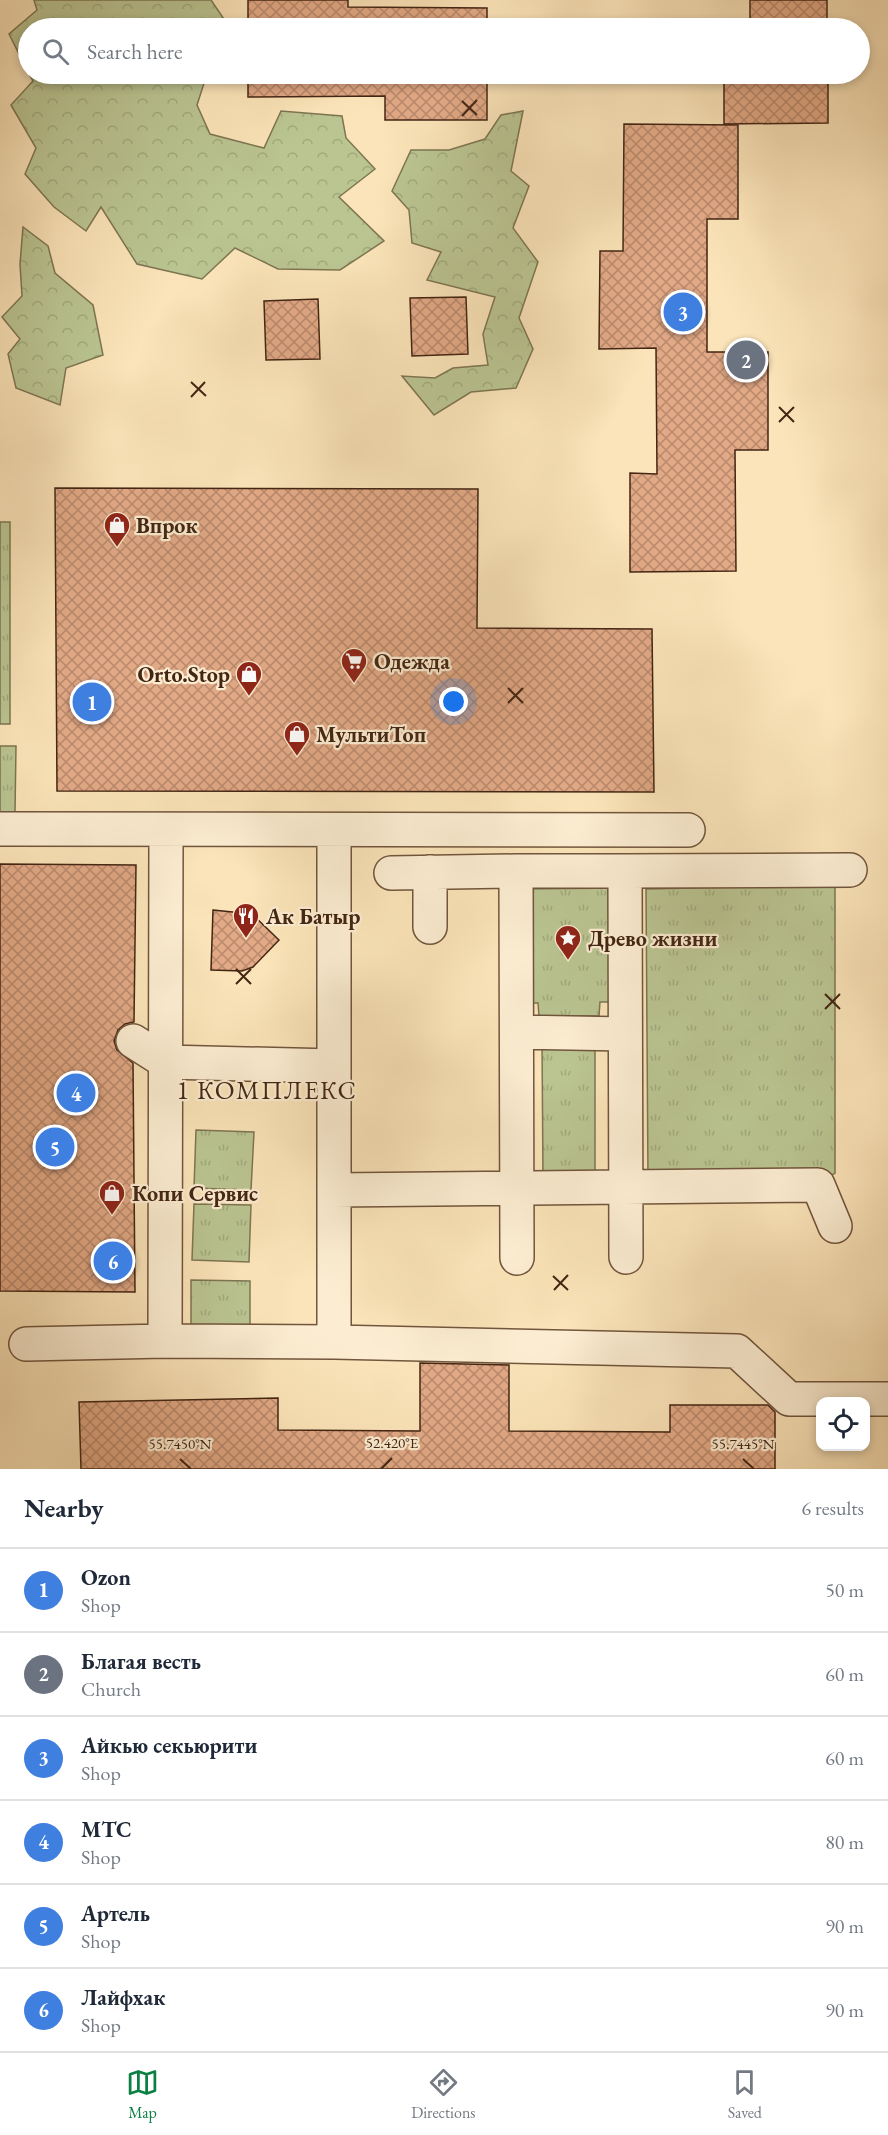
<!DOCTYPE html>
<html lang="en">
<head>
<meta charset="utf-8">
<style>
  body { margin:0; font-family:"EB Garamond",serif; background:#f2f2f3; color:#1f2937 }
  .controls { position:absolute; right:18px; bottom:18px; display:grid; overflow:hidden; border-radius:12px; box-shadow:0 3px 9px #0003 }
  .controls button { width:54px; height:54px; display:grid; place-items:center; padding:0; border:0; border-bottom:2px solid #e0e1e3; background:#fff; color:#1f2937; font:30px sans-serif }
  .you { position:absolute; left:454px; top:702px; width:21px; height:21px; margin:-15px; border:4px solid #fff; border-radius:50%; background:#1a73e8; box-shadow:0 0 0 9px #1a73e833 }
  .badge { display:grid; place-items:center; width:39px; height:39px; border-radius:50%; background:#0b8043; color:#fff; font-size:20px; font-weight:700 }
  .pin { position:absolute; translate:-50% -50%; border:3px solid #fff; box-shadow:0 2px 6px #0006 }
  .list { margin:0; padding:0; list-style:none }
  h2 { display:flex; justify-content:space-between; align-items:center; height:78px; margin:0; padding:0 24px; font-size:26px }
  h2 small { font-size:20px; font-weight:400; color:#747a83 }
  .list li { display:grid; grid-template-columns:39px 1fr auto; gap:18px; align-items:center; box-sizing:border-box; height:84px; padding:0 24px; border-top:2px solid #e0e1e3 }
  .list b { display:block; font-size:22px; white-space:nowrap }
  .list p { margin:0; font-size:20px; white-space:nowrap; color:#747a83 }
  .list em { font-size:20px; font-style:normal; color:#747a83 }
  .icon { flex:none; width:33px; height:33px; fill:none; stroke:currentColor; stroke-width:2; stroke-linecap:round; stroke-linejoin:round }
  .map { position:relative; flex:none; width:888px; height:1469px; overflow:hidden }
  .search { position:absolute; background:#fff; box-shadow:0 3px 9px #0003; left:18px; right:18px; top:18px; height:66px; display:flex; align-items:center; gap:15px; box-sizing:border-box; padding:0 21px; border-radius:33px; color:#747a83; font-size:22px }
  .sheet { height:582px; background:#fff }
  nav { display:flex; justify-content:space-around; align-items:center; box-sizing:border-box; height:84px; border-top:2px solid #e0e1e3; background:#fff; font-size:16px; color:#747a83 }
  nav a { display:grid; justify-items:center; gap:3px }
  nav .on { color:#0b8043 }
  .map>svg:first-child { display:block }
  .grass { fill:url(#grass-tufts); stroke:#7e7552; stroke-width:1.5 }
  .forest { fill:url(#forest-crowns); stroke:#7e7552; stroke-width:1.5 }
  .building { fill:url(#building-cross-hatch); stroke:#432513; stroke-width:1.5 }
  .lines { fill:none; stroke-linecap:round; stroke-linejoin:round }
  .street-casing { stroke:#71553c; stroke-width:36 }
  .street { stroke:#fcedd2; stroke-width:33 }
  .ticks { fill:none; stroke:#432513; stroke-width:2 }
  .labels { text-anchor:middle; stroke-width:4.5; stroke-linejoin:round; paint-order:stroke }
  .poi-label { font-size:22px; font-weight:bold; fill:#432513; stroke:#fcedd2; text-anchor:start }
  .quarter-label { font-size:26px; letter-spacing:1.5px; fill:#432513; stroke:#fcedd2 }
  .ticks-label { font-size:15px; text-anchor:middle; fill:#432513; stroke:#fcedd2; stroke-width:4.5; stroke-linejoin:round; paint-order:stroke }
</style>
</head>
<body>
<div class="map">
<svg width="888" height="1469" viewBox="0 0 888 1469">
  <defs>
    <pattern id="grass-tufts" width="24" height="20" patternUnits="userSpaceOnUse" patternTransform="scale(1.5)"><rect width="24" height="20" fill="#bac592"/><path d="M3 7l-1-3M5 7V3M7 7l1-3M15 17l-1-3M17 17v-4M19 17l1-3" fill="none" stroke="#a1a97d"/></pattern>
    <pattern id="forest-crowns" width="20" height="18" patternUnits="userSpaceOnUse" patternTransform="scale(1.5)"><rect width="20" height="18" fill="#bac592"/><path d="M2 6a3 3 0 1 1 6 0M12 15a3 3 0 1 1 6 0" fill="none" stroke="#a1a97d"/></pattern>
    <pattern id="building-cross-hatch" width="8" height="8" patternUnits="userSpaceOnUse" patternTransform="scale(1.5)"><rect width="8" height="8" fill="#e2a986"/><path d="M0 0l8 8M0 8l8-8" fill="none" stroke="#b9896c"/></pattern>
  </defs>
  <rect width="100%" height="100%" fill="#fbe4b9"/>
  <filter id="stains"><feTurbulence type="fractalNoise" baseFrequency=".00333" numOctaves="4"/><feColorMatrix values="0 0 0 0 .2 0 0 0 0 .09 0 0 0 0 .02 0 0 0 .5 -.17"/></filter>
  <radialGradient id="worn" r=".72"><stop offset=".6" stop-color="#630" stop-opacity="0"/><stop offset="1" stop-color="#630" stop-opacity=".3"/></radialGradient>
  <path class="grass" d="M 0,522 L 10,522 L 10,724 L 0,724 Z
    M 0,746 L 16,746 L 15,813 L 0,813 Z
    M 835,885 L 835,1173 L 825,1180 L 648,1178 L 646,889 Z
    M 619,888 L 612,1002 L 600,1002 L 599,1016 L 539,1016 L 538,1003 L 528,1003 L 521,889 Z
    M 595,1040 L 595,1179 L 543,1179 L 542,1041 Z
    M 196,1130 L 254,1132 L 251,1190 L 194,1188 Z
    M 194,1204 L 251,1205 L 249,1262 L 192,1260 Z
    M 191,1280 L 250,1281 L 250,1330 L 191,1329 Z"/>
  <path class="forest" d="M 34,0 L 211,0 L 230,28 L 28,28 L 28,72 L 9,34 L 37,10 Z
    M 29,74 L 207,74 L 197,105 L 210,134 L 264,148 L 281,111 L 342,116 L 346,138 L 375,169 L 339,197 L 384,241 L 340,270 L 278,269 L 235,248 L 202,279 L 137,264 L 101,207 L 86,231 L 54,207 L 25,174 L 36,148 L 11,105 L 33,81 Z
    M 523,111 L 511,171 L 529,186 L 513,228 L 538,262 L 519,318 L 533,349 L 516,388 L 471,392 L 434,415 L 402,376 L 435,378 L 453,368 L 488,365 L 483,334 L 495,297 L 427,280 L 441,252 L 412,243 L 409,210 L 392,191 L 411,150 L 449,150 L 485,139 L 501,115 Z
    M 23,227 L 48,246 L 55,273 L 93,305 L 103,355 L 66,368 L 60,405 L 16,388 L 8,354 L 20,339 L 2,317 L 22,296 L 20,264 Z"/>
  <path class="building" d="M 248,0 L 348,0 L 348,7 L 487,8 L 487,28 L 248,28 Z
    M 750,0 L 827,0 L 827,28 L 723,28 L 723,24 L 750,24 Z
    M 248,74 L 487,74 L 487,120 L 385,120 L 385,96 L 248,97 Z
    M 724,74 L 828,74 L 828,123 L 724,124 Z
    M 624,124 L 738,125 L 738,219 L 707,219 L 707,352 L 768,352 L 768,450 L 735,450 L 736,571 L 630,572 L 630,473 L 657,474 L 656,348 L 599,349 L 600,251 L 623,251 Z
    M 466,297 L 468,354 L 412,356 L 410,298 Z
    M 318,299 L 320,359 L 266,360 L 264,301 Z
    M 55,488 L 478,489 L 477,628 L 652,629 L 654,792 L 57,791 Z
    M 0,864 L 136,865 L 134,1022 L 125,1024 L 118,1030 L 114,1041 L 117,1050 L 133,1063 L 135,1292 L 0,1291 Z
    M 213,910 L 252,914 L 279,940 L 253,967 L 242,971 L 211,970 Z
    M 420,1363 L 509,1365 L 509,1431 L 670,1432 L 670,1405 L 768,1405 L 775,1412 L 775,1469 L 81,1469 L 79,1402 L 278,1398 L 278,1430 L 420,1431 Z"/>
  <g class="lines">
    <g class="street-casing">
      <path id="street" d="M 0,829 L 688,830
        M 166,831 L 165,1341 L 334,1342
        M 334,831 L 334,1342 L 737,1351 L 789,1399 L 888,1399
        M 430,872 L 430,927
        M 391,873 L 516,871
        M 517,1032 L 625,1034
        M 133,1041 L 166,1062 L 334,1066
        M 334,1190 L 818,1185 L 835,1226
        M 626,1257 L 625,871 L 850,870
        M 517,1258 L 516,871 L 625,871
        M 26,1344 L 165,1341"/>
    </g>
    <use href="#street" class="street"/>
  </g>
  <path class="ticks" d="M 462,101 L 477,115M 462,116 L 477,100M 191,382 L 206,396M 191,397 L 205,382M 779,407 L 794,422M 779,422 L 794,407M 508,688 L 523,703M 508,703 L 523,688M 236,969 L 251,984M 236,984 L 251,969M 825,994 L 840,1009M 825,1009 L 840,994M 553,1276 L 568,1290M 554,1290 L 568,1275M 180,1459 L 191,1469M 743,1459 L 754,1469M 381,1469 L 392,1458"/>
  <defs>
    <g id="shop-pin" transform="scale(1.35)"><path d="M0 17L-7.5 6A9.5 9.5 0 1 1 7.5 6Z" fill="#8f2418" stroke="#fcedd2"/><path d="M-5-2.5h2.3a2.7 3.5 0 0 1 5.4 0H5L5.5 6h-11ZM-1.5-2.5h3a1.5 2.3 0 0 0-3 0Z" fill="#fff"/></g>
    <g id="supermarket-pin" transform="scale(1.35)"><path d="M0 17L-7.5 6A9.5 9.5 0 1 1 7.5 6Z" fill="#8f2418" stroke="#fcedd2"/><path d="M-6-5.5h2.5l.6 2H6L4.5 2H-2.5L-4.4-4H-6ZM-1.5 3.2a1.3 1.3 0 1 0 .1 0ZM3 3.2a1.3 1.3 0 1 0 .1 0Z" fill="#fff"/></g>
    <g id="restaurant-pin" transform="scale(1.35)"><path d="M0 17L-7.5 6A9.5 9.5 0 1 1 7.5 6Z" fill="#8f2418" stroke="#fcedd2"/><path d="M-5-6h1v4h1v-4h1v4h1v-4h1v5L-1.5 .5V6h-2V.5L-5-1ZM5-6V6H3V1.5H1.5Q1.5-4 5-6Z" fill="#fff"/></g>
    <g id="sight-pin" transform="scale(1.35)"><path d="M0 17L-7.5 6A9.5 9.5 0 1 1 7.5 6Z" fill="#8f2418" stroke="#fcedd2"/><path d="M0-6L1.8-2.2L6-1.7L2.9 1.2L3.7 5.4L0 3.3L-3.7 5.4L-2.9 1.2L-6-1.7L-1.8-2.2Z" fill="#fff"/></g>
  </defs>
  <g fill-rule="evenodd">
    <use href="#shop-pin" x="117" y="525"/>
    <use href="#supermarket-pin" x="354" y="661"/>
    <use href="#shop-pin" x="249" y="674"/>
    <use href="#shop-pin" x="297" y="734"/>
    <use href="#restaurant-pin" x="246" y="916"/>
    <use href="#sight-pin" x="568" y="938"/>
    <use href="#shop-pin" x="112" y="1193"/>
  </g>
  <g class="labels">
    <g class="poi-label">
      <text x="136" y="533">Впрок</text>
      <text x="374" y="669">Одежда</text>
      <text x="230" y="682" text-anchor="end">Orto.Stop</text>
      <text x="316" y="742">МультиТоп</text>
      <text x="266" y="924">Ак Батыр</text>
      <text x="588" y="946">Древо жизни</text>
      <text x="132" y="1201">Копи Сервис</text>
    </g>
    <g class="quarter-label">
      <text x="267" y="1099">1 КОМПЛЕКС</text>
    </g>
  </g>
  <g class="ticks-label">
    <text x="392" y="1448">52.420°E</text>
    <text x="180" y="1449">55.7450°N</text>
    <text x="743" y="1449">55.7445°N</text>
  </g>
  <rect width="100%" height="100%" filter="url(#stains)"/>
  <rect width="100%" height="100%" fill="url(#worn)"/>
</svg>
<div class="controls">
<button><svg class="icon" aria-label="locate" viewBox="0 0 24 24"><circle cx="12" cy="12" r="6"/><path d="M12 2v4M12 18v4M2 12h4M18 12h4"/></svg></button>
</div>
<div class="you"></div>
<div class="pin badge" style="left:92px;top:702px;background:#3f7fe0">1</div>
<div class="pin badge" style="left:746px;top:360px;background:#6b7280">2</div>
<div class="pin badge" style="left:683px;top:312px;background:#3f7fe0">3</div>
<div class="pin badge" style="left:76px;top:1093px;background:#3f7fe0">4</div>
<div class="pin badge" style="left:55px;top:1147px;background:#3f7fe0">5</div>
<div class="pin badge" style="left:113px;top:1261px;background:#3f7fe0">6</div>
<div class="search"><svg class="icon" aria-label="search" viewBox="0 0 24 24"><circle cx="10" cy="10" r="6"/><path d="M15 15l6 6"/></svg>Search here</div>
</div>
<section class="sheet">
<h2>Nearby<small>6 results</small></h2>
<ul class="list">
<li><span class="badge" style="background:#3f7fe0">1</span><div><b>Ozon</b><p>Shop</p></div><em>50 m</em></li>
<li><span class="badge" style="background:#6b7280">2</span><div><b>Благая весть</b><p>Church</p></div><em>60 m</em></li>
<li><span class="badge" style="background:#3f7fe0">3</span><div><b>Айкью секьюрити</b><p>Shop</p></div><em>60 m</em></li>
<li><span class="badge" style="background:#3f7fe0">4</span><div><b>МТС</b><p>Shop</p></div><em>80 m</em></li>
<li><span class="badge" style="background:#3f7fe0">5</span><div><b>Артель</b><p>Shop</p></div><em>90 m</em></li>
<li><span class="badge" style="background:#3f7fe0">6</span><div><b>Лайфхак</b><p>Shop</p></div><em>90 m</em></li>
</ul>
</section>
<nav>
<a class="on"><svg class="icon" aria-label="map" viewBox="0 0 24 24"><path d="M3 6l6-2 6 2 6-2v14l-6 2-6-2-6 2zM9 4v14M15 6v14"/></svg>Map</a>
<a><svg class="icon" aria-label="directions" viewBox="0 0 24 24"><path d="M12 3l9 9-9 9-9-9zM9 14v-3h6M13 9l2 2-2 2"/></svg>Directions</a>
<a><svg class="icon" aria-label="saved" viewBox="0 0 24 24"><path d="M7 4h10v16l-5-4-5 4z"/></svg>Saved</a>
</nav>
</body>
</html>
